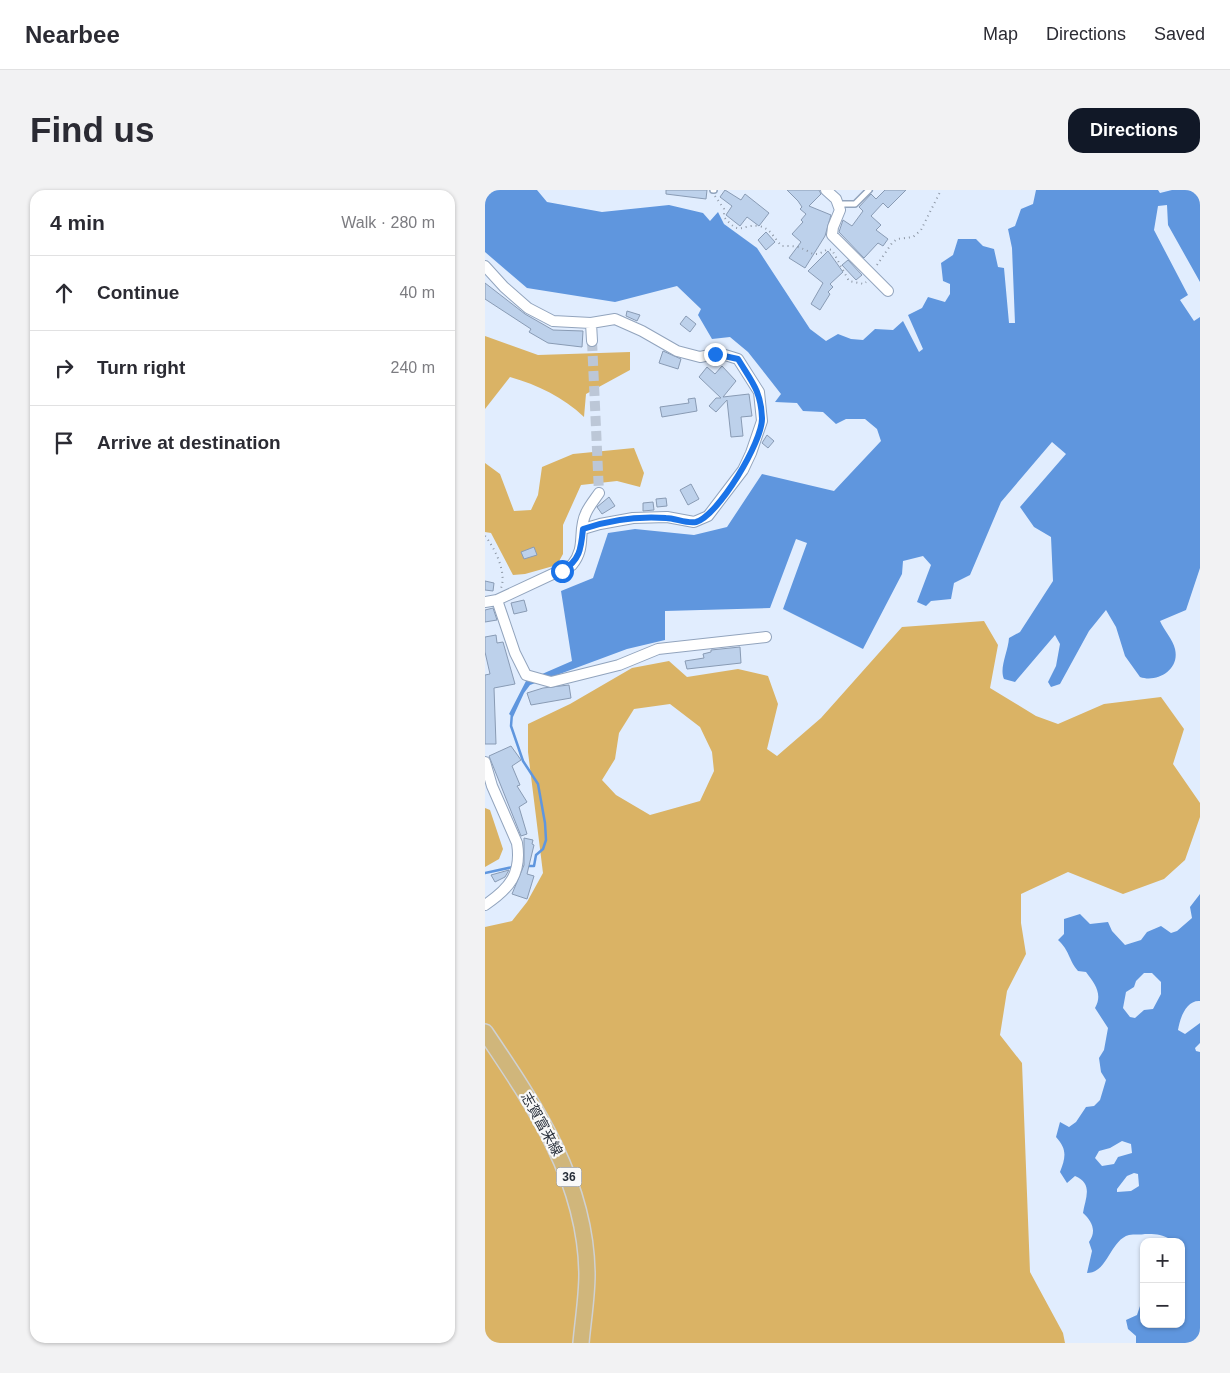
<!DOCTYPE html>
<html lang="en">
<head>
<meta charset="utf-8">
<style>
  body { margin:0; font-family:Helvetica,"Noto Sans JP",sans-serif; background:#f2f2f3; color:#2b2b33 }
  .controls { position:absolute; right:15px; bottom:15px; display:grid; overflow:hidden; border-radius:10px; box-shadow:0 1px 4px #0004 }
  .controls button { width:45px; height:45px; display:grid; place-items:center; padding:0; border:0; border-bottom:1px solid #e1e1e2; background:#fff; color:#2b2b33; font:25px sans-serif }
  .stop { position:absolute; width:15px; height:15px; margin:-11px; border:4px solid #1a73e8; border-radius:50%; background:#fff }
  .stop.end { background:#1a73e8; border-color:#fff; box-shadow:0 1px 5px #0008 }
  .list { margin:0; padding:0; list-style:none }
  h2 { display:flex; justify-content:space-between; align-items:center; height:65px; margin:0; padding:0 20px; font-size:21px }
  h2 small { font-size:16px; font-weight:400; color:#7c7c81 }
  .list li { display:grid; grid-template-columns:32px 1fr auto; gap:15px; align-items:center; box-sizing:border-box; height:75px; padding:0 20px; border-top:1px solid #e1e1e2 }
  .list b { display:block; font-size:19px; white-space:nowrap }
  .list em { font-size:16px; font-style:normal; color:#7c7c81 }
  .icon { flex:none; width:28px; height:28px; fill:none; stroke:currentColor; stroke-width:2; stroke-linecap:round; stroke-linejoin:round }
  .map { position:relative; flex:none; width:715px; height:1153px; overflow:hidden; border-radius:15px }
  header { display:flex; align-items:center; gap:30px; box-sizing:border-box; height:70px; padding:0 25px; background:#fff; border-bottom:1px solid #e1e1e2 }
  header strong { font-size:24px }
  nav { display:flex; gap:28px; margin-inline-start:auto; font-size:18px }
  .intro { display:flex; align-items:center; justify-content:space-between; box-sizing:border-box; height:120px; padding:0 30px }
  h1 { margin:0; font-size:35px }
  .button { padding:12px 22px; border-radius:15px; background:#111827; color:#fff; font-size:18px; font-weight:700 }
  main { display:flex; gap:30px; padding:0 30px }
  aside { flex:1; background:#fff; border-radius:15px; box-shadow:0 1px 4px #0004 }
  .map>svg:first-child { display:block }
  .green { fill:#dab365; fill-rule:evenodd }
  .water { fill:#5f96de; fill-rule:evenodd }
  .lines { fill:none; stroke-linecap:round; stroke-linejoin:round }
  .stream { stroke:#5f96de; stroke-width:2.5 }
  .building { fill:#bdd1eb; stroke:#899bb4 }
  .street-tunnel { stroke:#bcc7d7; stroke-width:10; stroke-dasharray:10 5; stroke-linecap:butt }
  .lane-casing { stroke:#92a4bd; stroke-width:8 }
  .street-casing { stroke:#92a4bd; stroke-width:12 }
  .primary-casing { stroke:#cfd1d3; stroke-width:18 }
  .path { stroke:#8e98a6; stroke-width:2; stroke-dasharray:1 4; stroke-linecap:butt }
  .lane { stroke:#fff; stroke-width:5 }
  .street { stroke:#fff; stroke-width:10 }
  .primary { stroke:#d0b67b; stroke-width:15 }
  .route { stroke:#1a73e8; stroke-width:6 }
  .labels { text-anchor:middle; stroke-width:4.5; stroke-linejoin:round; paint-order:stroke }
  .shield { fill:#f9f9f9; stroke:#666b73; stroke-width:1 }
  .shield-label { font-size:12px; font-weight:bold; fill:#272e39 }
  .street-label { font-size:14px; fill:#272e39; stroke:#f9f9f9 }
</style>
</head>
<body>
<header>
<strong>Nearbee</strong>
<nav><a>Map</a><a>Directions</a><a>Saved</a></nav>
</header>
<div class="intro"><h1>Find us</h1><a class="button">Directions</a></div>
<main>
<aside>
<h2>4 min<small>Walk · 280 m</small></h2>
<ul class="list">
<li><svg class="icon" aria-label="ahead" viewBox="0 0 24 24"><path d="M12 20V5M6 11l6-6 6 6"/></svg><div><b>Continue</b></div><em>40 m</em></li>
<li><svg class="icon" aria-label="right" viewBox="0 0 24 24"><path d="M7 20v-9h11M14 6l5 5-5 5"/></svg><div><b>Turn right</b></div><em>240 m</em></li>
<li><svg class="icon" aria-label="arrive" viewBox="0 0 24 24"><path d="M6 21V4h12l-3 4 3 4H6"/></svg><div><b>Arrive at destination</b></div></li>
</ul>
</aside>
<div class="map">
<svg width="715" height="1153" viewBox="0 0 715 1153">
  <rect width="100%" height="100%" fill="#e1edfe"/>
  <path class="green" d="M 0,146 L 53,165 L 145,162 L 145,180 L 101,204 L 99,227 C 78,207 53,195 25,187 L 0,219 Z
    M 149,258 L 159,283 L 155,297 L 132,291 L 96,295 L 78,335 L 78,364 L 72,375 L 40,384 L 28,385 L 6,343 L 0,342 L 0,273 L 15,284 L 29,321 L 46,320 L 53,305 L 57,277 L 88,264 Z
    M 499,431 L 513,455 L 505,498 L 551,526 L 573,534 L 619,514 L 676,507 L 699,539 L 688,574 L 715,613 L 715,627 L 700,670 L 679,689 L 638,704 L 583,682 L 536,704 L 536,733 L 541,764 L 522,801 L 515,845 L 537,873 L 545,1082 L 578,1143 L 580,1153 L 0,1153 L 0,737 L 27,731 L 42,712 L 58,683 L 43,562 L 43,534 L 85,514 L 147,478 L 184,471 L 202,487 L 253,479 L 283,486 L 293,514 L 282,559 L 292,566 L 336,528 L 417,437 ZM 185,514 L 215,537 L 227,562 L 229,581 L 215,611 L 165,625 L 131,605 L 117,590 L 130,569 L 134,543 L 149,519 Z
    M 0,618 L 5,620 L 18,659 L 14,669 L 0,677 Z"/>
  <path class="water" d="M 0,0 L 52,0 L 62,12 L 117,22 L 184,15 L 218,23 L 225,31 L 233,22 L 239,34 L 272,58 L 325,139 L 341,151 L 353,144 L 366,149 L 378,150 L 390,139 L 408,140 L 418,131 L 434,162 L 438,159 L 423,125 L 437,118 L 443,107 L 460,112 L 465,104 L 465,94 L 458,91 L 456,73 L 468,65 L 473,49 L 491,49 L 498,56 L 509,59 L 513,77 L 519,78 L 524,133 L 530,133 L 527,58 L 523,39 L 530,36 L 536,19 L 548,14 L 551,0 L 673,0 L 675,3 L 687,0 L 715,0 L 715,92 L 683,35 L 682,15 L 673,16 L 669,40 L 703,105 L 695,110 L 709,131 L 715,127 L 715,378 L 701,420 L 675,431 C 679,440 688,450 690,459 C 695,480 672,493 655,487 L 640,466 L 631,437 L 621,420 L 604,441 L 575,494 L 566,497 L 563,492 L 571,476 L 575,454 L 570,445 L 530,492 L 519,489 C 514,478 523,462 524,448 L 535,442 L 568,391 L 566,347 L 549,337 L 535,317 L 581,264 L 567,252 L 516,312 L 485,385 L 469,393 L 466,409 L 446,411 L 441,416 L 432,412 L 446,375 L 438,366 L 418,371 L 417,384 L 378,459 L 298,419 L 322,353 L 311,349 L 285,418 L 180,421 L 180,450 L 142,459 L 45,495 L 39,503 L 28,527 L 24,524 L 41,491 L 87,471 L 76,401 L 108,388 L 123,343 L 150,339 L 209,345 L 242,337 L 277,284 L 349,301 L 396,251 L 392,239 L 380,229 L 361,229 L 351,234 L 338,222 L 318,221 L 312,213 L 290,212 L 296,204 L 263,162 L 245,147 L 227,149 L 213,125 L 216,119 L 192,96 L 130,112 L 42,98 L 0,62 Z
    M 715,704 L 715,811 C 701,810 695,828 693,840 L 700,844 L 715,833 L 715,853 L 710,858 L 711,861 L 715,862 L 715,1153 L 651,1153 L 651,1146 L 643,1139 L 641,1130 L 652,1125 L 658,1107 L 656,1098 L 659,1095 L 659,1134 L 696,1134 L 696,1052 L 684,1052 L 683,1048 C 675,1044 670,1044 660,1044 C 656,1045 649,1044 644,1045 C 625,1050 623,1083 602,1083 L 607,1061 L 604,1052 C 612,1041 607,1031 598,1023 C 600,1009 609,994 590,986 L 582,993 L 575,982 C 581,967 582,959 571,947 L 575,932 L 584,937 L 591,932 L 601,917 L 609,916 L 615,910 L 621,890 L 616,882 L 614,868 L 619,860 L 623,838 L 610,818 C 618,804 610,794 601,782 L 593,781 C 583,769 585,761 573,750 L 579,744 L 579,729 L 595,724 L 605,734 L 623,732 L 627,741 L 640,755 L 656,750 L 662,742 L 676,736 L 686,743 L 692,741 L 707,728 L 705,717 ZM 659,783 L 667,783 L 676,792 L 676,804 L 668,819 L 659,820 L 650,828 L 645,827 L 638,818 L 641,802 L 649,797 L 651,791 ZM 637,951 L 646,954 L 647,963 L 633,967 L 629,974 L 617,976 L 610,968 L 614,961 L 625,958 ZM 649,983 L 653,984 L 654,996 L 646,1001 L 632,1002 L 632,999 L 642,986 Z"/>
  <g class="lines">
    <path class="stream" d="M 27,523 L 26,536 L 38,571 L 53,594 L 60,633 L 61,650 L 58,659 L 51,665 L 49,676 L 41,676
      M 0,683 L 28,677"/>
  </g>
  <path class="building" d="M 181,0 L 222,0 L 221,9 L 181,4 Z
    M 240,0 L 256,10 L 260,4 L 284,23 L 274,36 L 262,27 L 255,36 L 241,25 L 247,16 L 235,7 Z
    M 302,0 L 334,0 L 336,4 L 324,16 L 346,25 L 340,46 L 320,78 L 304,68 L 316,52 L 307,44 L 318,32 L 316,30 L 321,24 L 315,19 L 317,17 L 313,11 Z
    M 400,0 L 421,0 L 403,18 L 398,13 L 386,26 L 396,35 L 391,40 L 403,49 L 398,56 L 393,53 L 379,68 L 354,42 L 358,30 L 367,36 L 378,21 L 374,17 L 386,4 L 391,9 Z
    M 281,42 L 290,52 L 281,60 L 273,50 Z
    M 343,61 L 358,82 L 345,94 L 348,97 L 343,102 L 345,104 L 335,120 L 326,114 L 338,93 L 323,81 Z
    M 363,70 L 377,85 L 371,90 L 357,75 Z
    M 0,93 L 40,124 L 68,140 L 98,141 L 97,157 L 63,153 L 44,142 L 46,139 L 0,109 Z
    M 142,121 L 155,125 L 152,131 L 141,126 Z
    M 201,126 L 211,134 L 205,142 L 195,134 Z
    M 178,161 L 196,169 L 193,179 L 174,173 Z
    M 237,176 L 251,191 L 238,207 L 264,204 L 267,226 L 256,227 L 258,246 L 246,247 L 242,210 L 231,222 L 224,216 L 231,208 L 236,208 L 214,187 L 222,177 L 230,184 Z
    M 210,208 L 212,221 L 177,227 L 175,217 L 204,213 L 203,209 Z
    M 282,245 L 289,251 L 283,258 L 277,253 Z
    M 206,294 L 214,309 L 203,315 L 195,300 Z
    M 124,307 L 130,316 L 117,324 L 112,317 Z
    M 181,308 L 182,316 L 172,317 L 171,309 Z
    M 168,312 L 169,320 L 158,321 L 158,313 Z
    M 49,357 L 52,365 L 39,369 L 36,362 Z
    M 0,391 L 9,393 L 8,401 L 0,400 Z
    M 39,410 L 42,421 L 29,424 L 26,413 Z
    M 8,418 L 12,430 L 0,432 L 0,420 Z
    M 11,445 L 12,453 L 18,452 L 30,494 L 9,498 L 11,554 L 0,554 L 0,485 L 5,484 L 0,462 L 0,447 Z
    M 255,457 L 256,473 L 202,479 L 200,471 L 219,468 L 218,464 L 226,462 L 226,460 Z
    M 84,495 L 86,508 L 46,515 L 42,503 L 58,498 Z
    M 26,556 L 36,570 L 27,576 L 35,595 L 32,596 L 42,612 L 34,617 L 42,644 L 36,646 L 4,566 Z
    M 39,648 L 48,650 L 47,654 L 49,655 L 42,684 L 49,686 L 42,709 L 27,704 L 39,675 Z
    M 24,680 L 20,687 L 10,692 L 6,685 Z"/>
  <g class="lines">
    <path class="street-tunnel" d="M 107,151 L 114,303"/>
    <g class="lane-casing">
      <path id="lane" d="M 228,0 L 229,0
        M 355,20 L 358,14 L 370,14 L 384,0"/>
    </g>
    <g class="street-casing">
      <path id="street" d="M 341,0 L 351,9 L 355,20 L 348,37 L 347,45 L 403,101
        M 0,76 L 19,97 L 43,118 L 68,131 L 106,133 L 130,129 L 157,141 L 192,161 L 215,167 L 230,164 L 240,165 L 253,169 L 274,202 L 277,231 L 266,263 L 258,280 L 223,326 L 209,332 L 182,327 L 148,328 L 115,334 L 98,339
        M 106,133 L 107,151
        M 12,410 L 30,463 L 41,485 L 66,492 L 134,475 L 173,459 L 281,447
        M 0,412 L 12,410 L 87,375 C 102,357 92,341 101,323 C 104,316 110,309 114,303
        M 0,572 L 7,596 L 32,653 C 37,684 24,699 0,715"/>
    </g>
    <g class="primary-casing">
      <path id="primary" d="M 0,842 C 50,916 101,991 102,1084 C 102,1107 98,1130 96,1153"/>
    </g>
    <path class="path" d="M 230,6 L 239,19 L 239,27 C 256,47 255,34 274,36 C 286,38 289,49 297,56 C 302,56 309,56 313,57 C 329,62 326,69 343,59 L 347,60 L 364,91 L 379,94 L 381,92
      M 392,75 L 407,53 L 412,49 L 428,47 L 436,40 L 456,0
      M 0,346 C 10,358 22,383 16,398"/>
    <use href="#lane" class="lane"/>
    <use href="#street" class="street"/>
    <use href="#primary" class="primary"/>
  </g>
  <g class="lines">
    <path class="route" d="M 77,381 C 95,370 96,359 98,339 C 124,330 152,326 181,328 C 190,328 202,334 211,332 C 233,326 278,251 277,228 C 276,201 267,192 253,169 L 230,164"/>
  </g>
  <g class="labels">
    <rect class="shield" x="71.5" y="977.5" width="25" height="19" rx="4"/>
    <g class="shield-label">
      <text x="84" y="991">36</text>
    </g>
    <g class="street-label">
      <text transform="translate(57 934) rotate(61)" y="5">志賀富来線</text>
    </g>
  </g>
</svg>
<div class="controls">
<button>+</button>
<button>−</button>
</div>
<div class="stop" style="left:77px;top:381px"></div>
<div class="stop end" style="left:230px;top:164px"></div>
</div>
</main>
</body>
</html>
